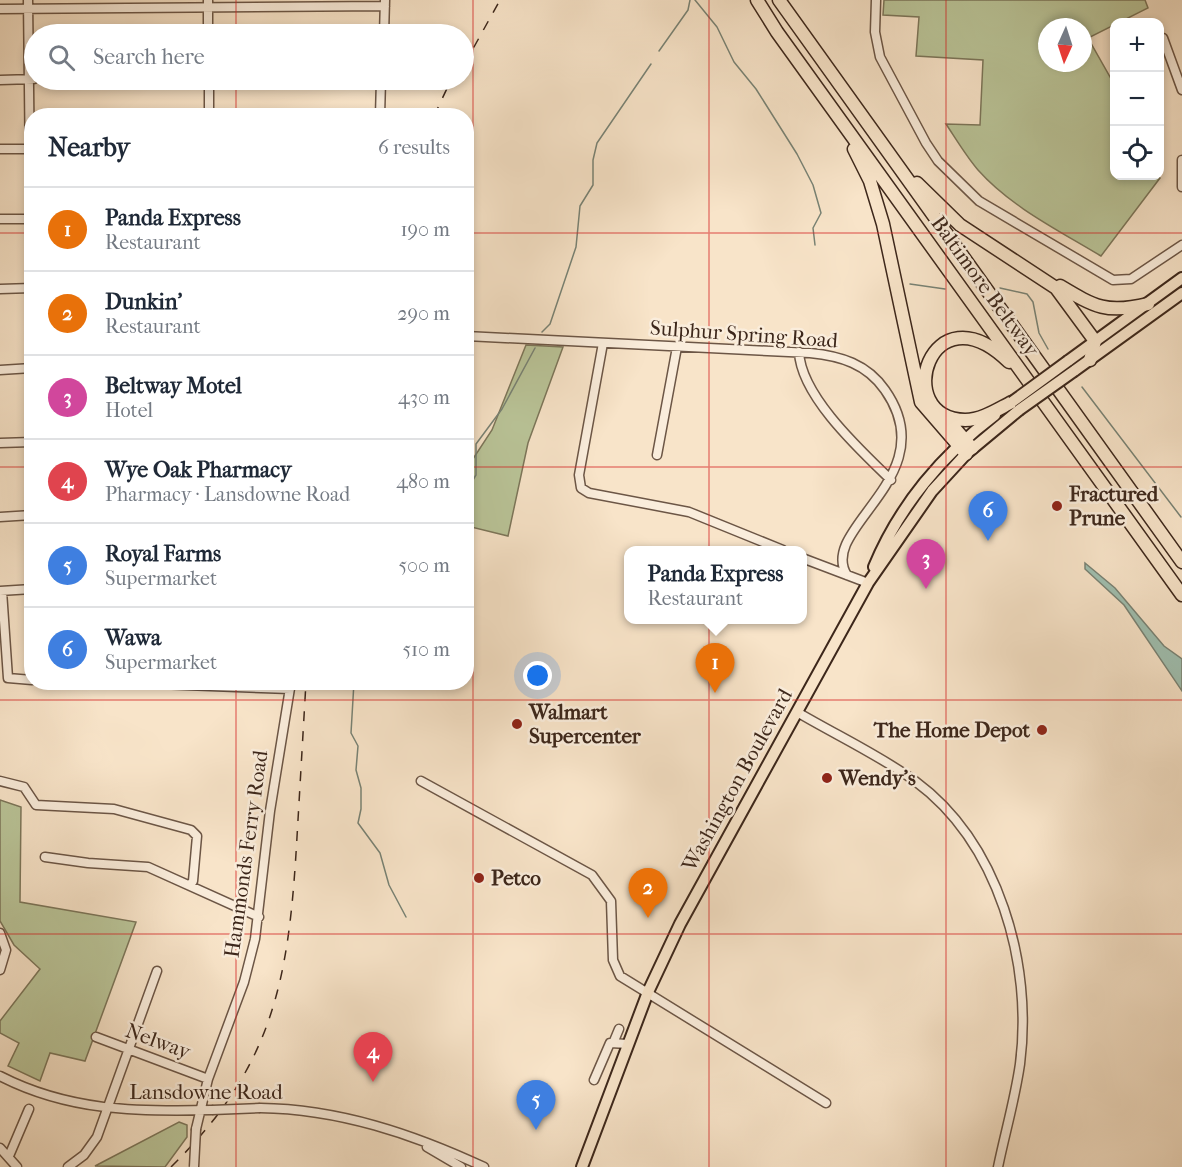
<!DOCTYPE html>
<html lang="en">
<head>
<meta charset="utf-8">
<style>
  body { margin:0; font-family:"IM FELL French Canon",serif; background:#f2f2f3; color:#1f2937 }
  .controls { position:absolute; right:18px; top:18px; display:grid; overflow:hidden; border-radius:12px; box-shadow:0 3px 9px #0003 }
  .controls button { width:54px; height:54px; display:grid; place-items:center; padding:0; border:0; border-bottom:2px solid #e0e1e3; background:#fff; color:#1f2937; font:30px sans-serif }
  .compass { position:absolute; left:1038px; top:18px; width:54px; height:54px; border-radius:50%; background:#fff; box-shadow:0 3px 9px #0003; rotate:183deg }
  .you { position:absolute; left:538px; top:676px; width:21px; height:21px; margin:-15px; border:4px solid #fff; border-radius:50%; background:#1a73e8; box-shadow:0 0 0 9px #1a73e833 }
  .badge { display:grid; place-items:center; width:39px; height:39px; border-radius:50%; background:#8f2418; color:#fff; font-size:20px; font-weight:700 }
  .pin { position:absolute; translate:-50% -50px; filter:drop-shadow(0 2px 3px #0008) }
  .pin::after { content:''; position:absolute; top:32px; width:21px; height:18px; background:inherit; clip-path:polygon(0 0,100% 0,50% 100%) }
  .popup { position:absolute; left:624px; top:546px; width:183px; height:78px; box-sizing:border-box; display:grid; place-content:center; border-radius:12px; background:#fff; filter:drop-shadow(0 2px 4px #0005); font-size:20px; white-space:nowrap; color:#747a83 }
  .popup b { font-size:22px; color:#1f2937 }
  .popup::after { content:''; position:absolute; left:50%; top:100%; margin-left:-12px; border:12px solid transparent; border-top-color:#fff }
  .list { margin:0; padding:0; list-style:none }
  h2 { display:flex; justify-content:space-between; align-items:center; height:78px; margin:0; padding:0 24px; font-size:26px }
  h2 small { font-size:20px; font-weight:400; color:#747a83 }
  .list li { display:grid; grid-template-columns:39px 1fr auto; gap:18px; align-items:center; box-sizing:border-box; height:84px; padding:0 24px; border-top:2px solid #e0e1e3 }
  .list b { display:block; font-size:22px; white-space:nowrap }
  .list p { margin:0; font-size:20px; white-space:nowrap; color:#747a83 }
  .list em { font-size:20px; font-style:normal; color:#747a83 }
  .icon { flex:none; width:33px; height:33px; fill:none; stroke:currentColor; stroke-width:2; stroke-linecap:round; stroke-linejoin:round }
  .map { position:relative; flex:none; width:1182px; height:1167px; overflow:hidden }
  .search { position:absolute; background:#fff; box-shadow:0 3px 9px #0003; left:24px; top:24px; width:450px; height:66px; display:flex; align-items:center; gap:15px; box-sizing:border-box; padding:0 21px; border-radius:33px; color:#747a83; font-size:22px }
  .panel { position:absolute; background:#fff; box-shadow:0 3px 9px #0003; left:24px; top:108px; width:450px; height:582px; border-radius:24px }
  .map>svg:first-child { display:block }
  .green { fill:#bac599; stroke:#7c765a; stroke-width:1.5; fill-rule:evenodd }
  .water { fill:#9fbfb0; stroke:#788274; stroke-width:1.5 }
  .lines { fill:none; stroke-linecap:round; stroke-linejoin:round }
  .stream { stroke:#788274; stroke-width:1.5 }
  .minor-casing { stroke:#6c5646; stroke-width:11 }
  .major-casing { stroke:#3d271b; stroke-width:14 }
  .highway-casing { stroke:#3d271b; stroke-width:15 }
  .minor { stroke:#faeddc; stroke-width:8 }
  .major { stroke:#f8e4c9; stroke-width:10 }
  .highway { stroke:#f8e4c9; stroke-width:12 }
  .rail { stroke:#3d271b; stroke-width:1.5; stroke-dasharray:10 10; stroke-linecap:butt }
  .minor-bridge-casing { stroke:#6c5646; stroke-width:11; stroke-linecap:butt }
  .major-bridge-casing { stroke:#3d271b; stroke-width:14; stroke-linecap:butt }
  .minor-bridge { stroke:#faeddc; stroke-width:8 }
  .major-bridge { stroke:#f8e4c9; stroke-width:10 }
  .grid { fill:none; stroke:#d62828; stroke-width:1.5; stroke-opacity:0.55 }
  .poi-dot { fill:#8f2418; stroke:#faeddc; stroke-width:2 }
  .labels { text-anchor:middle; stroke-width:5; stroke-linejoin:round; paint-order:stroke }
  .street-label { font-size:21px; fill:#3d271b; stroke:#faeddc }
  .poi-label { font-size:21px; font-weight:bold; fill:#3d271b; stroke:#faeddc; text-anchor:start }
</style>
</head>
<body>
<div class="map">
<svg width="1182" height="1167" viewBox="0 0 1182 1167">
  <rect width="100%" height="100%" fill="#f8e4c9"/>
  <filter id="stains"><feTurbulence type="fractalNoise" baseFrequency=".00333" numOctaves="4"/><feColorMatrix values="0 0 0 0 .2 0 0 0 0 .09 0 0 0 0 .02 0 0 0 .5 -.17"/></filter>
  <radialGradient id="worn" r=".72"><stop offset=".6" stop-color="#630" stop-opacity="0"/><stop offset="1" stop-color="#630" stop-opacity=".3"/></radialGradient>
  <path class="green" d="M 884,0 L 1145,0 L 1148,8 L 1088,38 L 1114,84 L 1114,176 L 1158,176 L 1160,178 L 1101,256 C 1058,230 1011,207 978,170 C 966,156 956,139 946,124 L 980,125 L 983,60 L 916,56 L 919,17 L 883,15 ZM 1047,27 L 1083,27 L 1083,63 L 1047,63 Z
    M 526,345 L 563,347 L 528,443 L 508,536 L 467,526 L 467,468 L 492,430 Z
    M 0,800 L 21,807 L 20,902 L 136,922 L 85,1061 L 50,1053 L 40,1081 L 8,1066 L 19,1043 L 0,1033 L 0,1021 L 40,969 L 14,945 L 0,921 Z
    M 179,1122 L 187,1125 L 187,1137 L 165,1167 L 95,1166 Z"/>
  <path class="water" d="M 1085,563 L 1115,588 L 1164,646 L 1182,659 L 1182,691 L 1124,605 L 1085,569 Z"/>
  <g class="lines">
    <path class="stream" d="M 695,0 L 717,27 L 734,62 L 756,89 L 797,154 L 813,185 L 821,213 L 813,228 L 815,245
      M 659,51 L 688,10 L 690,0
      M 910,284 L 945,289
      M 1000,288 L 1027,294 L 1033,302 L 1039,333 L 1048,349
      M 542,332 L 550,324 L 576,247 L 580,206 L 593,185 L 593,160 L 597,143 L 651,64
      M 1082,387 L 1181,517
      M 466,491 L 476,475 L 476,444 L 502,409 L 535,348
      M 354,682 L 351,733 L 358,746 L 356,770 L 361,788 L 361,809 L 358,823 L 380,853 L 389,885 L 406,917"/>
    <g class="minor-casing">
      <path id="minor" d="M 28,0 L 32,349
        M 208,0 L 208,34
        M 876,0 L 875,32 L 880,57 L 926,143 L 938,161 L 979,201 L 1113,280 L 1131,279 L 1182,245
        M 0,9 L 385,6
        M 384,34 L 385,0
        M 1163,38 L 1182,90
        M 0,80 L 34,79
        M 209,80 L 209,116
        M 380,116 L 381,80
        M 0,149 L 31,149
        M 1182,160 L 1182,187
        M 0,219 L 32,219
        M 0,289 L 32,288
        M 466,336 L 810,353 C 841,356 867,364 885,390 C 946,477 817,528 847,575
        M 603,343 L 579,475 L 581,488 L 589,493 L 689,512 L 783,550
        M 799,352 C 801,396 860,450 891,480
        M 0,370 L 32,368
        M 0,443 L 32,442
        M 657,455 L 677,347
        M 0,517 L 32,515
        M 802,558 L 868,583
        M 0,591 L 32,589
        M 2,591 L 8,678 L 32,680
        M 106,682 L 290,689
        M 797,712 C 836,735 879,755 915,781 C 999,843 1033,964 1020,1064 C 1015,1099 1005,1133 998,1167
        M 0,781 L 24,787 L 36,805 L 114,809 L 191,830 L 197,836 L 193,881 L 190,885
        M 421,781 L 592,875 L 611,901 L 613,960 L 620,976 L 826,1103
        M 45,857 L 88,863 L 148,867 L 259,917
        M 0,933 L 6,950 L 0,970
        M 96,1037 L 208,1079
        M 614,1041 L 619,1029
        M 0,1076 C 68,1111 137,1112 212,1110
        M 594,1080 L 610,1043 L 628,1044
        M 260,1108 C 339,1109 413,1134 484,1167
        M 196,1129 L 208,1079 L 244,982 L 255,939 L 270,811 L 291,682
        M 427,1147 L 461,1167
        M 0,1148 L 17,1167
        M 9,1156 L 29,1109
        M 68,1167 L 84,1155 L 97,1137 L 157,971"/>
    </g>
    <g class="major-casing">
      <path id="major" d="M 1068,361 L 1182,278
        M 1074,371 L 1182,293
        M 874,567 C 899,506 943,454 995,415
        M 582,1167 L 648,992 L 680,924 L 868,583 L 932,491 L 966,454 L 1019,410"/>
    </g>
    <g class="highway-casing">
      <path id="highway" d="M 757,0 L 777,32 L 1182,595
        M 779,0 L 1182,562
        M 854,149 L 870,181 L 883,224 L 921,402 L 966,454
        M 917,183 L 960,225 L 1056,288 L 1095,341 L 1090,360
        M 1060,286 C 1095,307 1107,314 1148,304
        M 1009,362 C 930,285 890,418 965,420 C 982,420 998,409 1012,402
        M 943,415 L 972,448"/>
    </g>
    <use href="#minor" class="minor"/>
    <use href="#major" class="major"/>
    <use href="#highway" class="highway"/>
    <path class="rail" d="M 464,65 L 500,0
      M 434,116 L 451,80
      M 171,1167 C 275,1065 289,977 297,837 C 300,786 303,734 306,682"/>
    <g class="minor-bridge-casing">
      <path id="minor-bridge" d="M 212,1110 L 260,1108
        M 194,1167 L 196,1129"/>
    </g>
    <g class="major-bridge-casing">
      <path id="major-bridge" d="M 1012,402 L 1068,361
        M 1019,410 L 1074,371"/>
    </g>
    <use href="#minor-bridge" class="minor-bridge"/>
    <use href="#major-bridge" class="major-bridge"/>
  </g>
  <path class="grid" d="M 236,0 L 236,34M 473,0 L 473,1167M 709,0 L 709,1167M 946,0 L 946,1167M 236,80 L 236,116M 0,233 L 32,233M 466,233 L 1182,233M 0,467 L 32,467M 466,467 L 1182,467M 236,682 L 236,1167M 0,700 L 1182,700M 0,934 L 1182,934"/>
  <g class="poi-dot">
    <circle cx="1057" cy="506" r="6"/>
    <circle cx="517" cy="724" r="6"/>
    <circle cx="1042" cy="730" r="6"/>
    <circle cx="827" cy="778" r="6"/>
    <circle cx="479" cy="878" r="6"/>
  </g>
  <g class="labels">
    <g class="street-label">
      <text transform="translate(985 286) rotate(54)" y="7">Baltimore Beltway</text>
      <text transform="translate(744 334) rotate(4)" y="7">Sulphur Spring Road</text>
      <text transform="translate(737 780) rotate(-61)" y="7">Washington Boulevard</text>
      <text transform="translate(246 854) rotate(-82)" y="7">Hammonds Ferry Road</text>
      <text transform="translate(158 1041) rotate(20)" y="7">Nelway</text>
      <text x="206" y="1099">Lansdowne Road</text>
    </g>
    <g class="poi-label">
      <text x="1069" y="501">Fractured<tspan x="1069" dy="24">Prune</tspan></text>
      <text x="529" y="719">Walmart<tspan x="529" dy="24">Supercenter</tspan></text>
      <text x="1030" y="737" text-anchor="end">The Home Depot</text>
      <text x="839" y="785">Wendy's</text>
      <text x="491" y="885">Petco</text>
    </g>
  </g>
  <rect width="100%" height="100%" filter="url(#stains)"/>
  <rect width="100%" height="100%" fill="url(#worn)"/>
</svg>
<div class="controls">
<button>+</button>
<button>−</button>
<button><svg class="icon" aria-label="locate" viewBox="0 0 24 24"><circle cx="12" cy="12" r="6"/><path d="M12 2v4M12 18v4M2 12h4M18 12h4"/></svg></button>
</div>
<svg class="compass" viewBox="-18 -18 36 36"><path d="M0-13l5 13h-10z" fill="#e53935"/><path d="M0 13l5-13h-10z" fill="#747a83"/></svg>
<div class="you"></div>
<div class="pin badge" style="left:715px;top:693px;background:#e8710a">1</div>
<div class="popup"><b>Panda Express</b>Restaurant</div>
<div class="pin badge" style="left:648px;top:918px;background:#e8710a">2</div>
<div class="pin badge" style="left:926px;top:589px;background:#d1479c">3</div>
<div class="pin badge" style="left:373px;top:1082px;background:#e0444e">4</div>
<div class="pin badge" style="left:536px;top:1130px;background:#3f7fe0">5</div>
<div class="pin badge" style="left:988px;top:541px;background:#3f7fe0">6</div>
<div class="search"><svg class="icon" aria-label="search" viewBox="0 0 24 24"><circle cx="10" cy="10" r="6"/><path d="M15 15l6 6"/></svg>Search here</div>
<section class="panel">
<h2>Nearby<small>6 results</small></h2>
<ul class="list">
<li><span class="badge" style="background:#e8710a">1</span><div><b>Panda Express</b><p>Restaurant</p></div><em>190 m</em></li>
<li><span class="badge" style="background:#e8710a">2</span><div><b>Dunkin'</b><p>Restaurant</p></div><em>290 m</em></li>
<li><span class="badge" style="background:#d1479c">3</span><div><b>Beltway Motel</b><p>Hotel</p></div><em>430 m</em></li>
<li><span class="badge" style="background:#e0444e">4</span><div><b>Wye Oak Pharmacy</b><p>Pharmacy · Lansdowne Road</p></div><em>480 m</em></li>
<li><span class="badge" style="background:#3f7fe0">5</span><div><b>Royal Farms</b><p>Supermarket</p></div><em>500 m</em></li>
<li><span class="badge" style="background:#3f7fe0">6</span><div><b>Wawa</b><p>Supermarket</p></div><em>510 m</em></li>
</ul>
</section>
</div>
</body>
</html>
